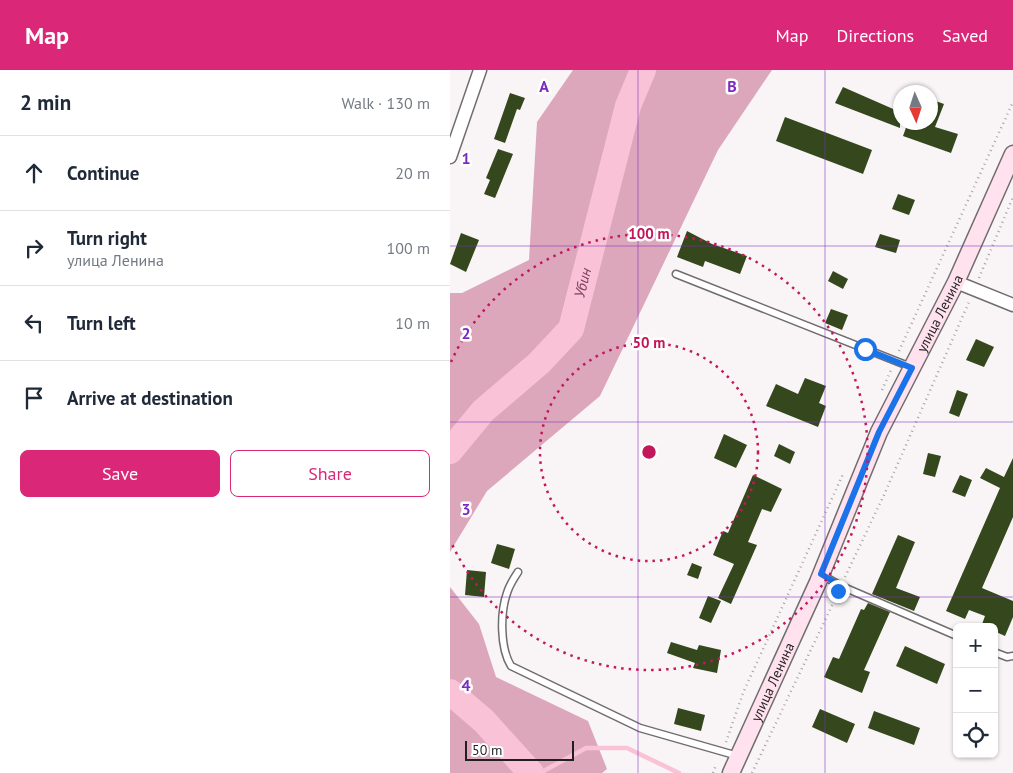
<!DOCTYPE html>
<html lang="en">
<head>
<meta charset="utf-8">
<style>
  body { margin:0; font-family:"PT Sans",sans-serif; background:#f2f2f3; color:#1f2937 }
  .controls { position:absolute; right:15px; bottom:15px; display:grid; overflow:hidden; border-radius:8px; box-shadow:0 1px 4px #0004 }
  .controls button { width:45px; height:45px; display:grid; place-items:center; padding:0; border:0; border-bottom:1px solid #e0e1e3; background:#fff; color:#1f2937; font:25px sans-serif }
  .compass { position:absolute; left:443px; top:15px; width:45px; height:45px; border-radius:50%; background:#fff; box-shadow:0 1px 4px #0004; rotate:177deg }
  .scale { position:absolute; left:15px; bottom:12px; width:109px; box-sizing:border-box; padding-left:5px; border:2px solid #211f1f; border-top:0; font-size:14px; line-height:18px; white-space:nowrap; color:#211f1f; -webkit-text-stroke:4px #fff; paint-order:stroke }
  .stop { position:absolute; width:15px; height:15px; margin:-11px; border:4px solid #1a73e8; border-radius:50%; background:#fff }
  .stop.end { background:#1a73e8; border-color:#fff; box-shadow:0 1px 5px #0008 }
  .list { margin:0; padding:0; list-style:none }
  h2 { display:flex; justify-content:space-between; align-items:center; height:65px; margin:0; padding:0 20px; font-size:21px }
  h2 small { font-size:16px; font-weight:400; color:#747a83 }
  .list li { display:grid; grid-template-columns:32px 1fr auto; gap:15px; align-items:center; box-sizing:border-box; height:75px; padding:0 20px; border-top:1px solid #e0e1e3 }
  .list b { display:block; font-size:19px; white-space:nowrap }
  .list p { margin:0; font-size:16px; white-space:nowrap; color:#747a83 }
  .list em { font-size:16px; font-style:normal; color:#747a83 }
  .actions { display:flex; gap:10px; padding:15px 20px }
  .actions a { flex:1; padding:11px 0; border:1px solid #db2777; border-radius:8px; text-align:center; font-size:18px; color:#db2777 }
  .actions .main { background:#db2777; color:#fff }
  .icon { flex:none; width:28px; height:28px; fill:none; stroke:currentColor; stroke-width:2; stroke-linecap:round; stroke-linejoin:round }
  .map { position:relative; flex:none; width:563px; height:703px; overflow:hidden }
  header { display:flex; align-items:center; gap:30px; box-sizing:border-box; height:70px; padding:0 25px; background:#db2777; color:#fff }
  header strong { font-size:24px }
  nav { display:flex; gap:28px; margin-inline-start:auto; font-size:18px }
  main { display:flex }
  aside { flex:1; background:#fff }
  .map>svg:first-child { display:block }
  .forest { fill:#dda7bb }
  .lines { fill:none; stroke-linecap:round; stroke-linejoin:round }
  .stream { stroke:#f9c2d6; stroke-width:4.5 }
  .river { stroke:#f9c2d6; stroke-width:26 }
  .building { fill:#35471d }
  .lane-casing { stroke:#716d6e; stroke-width:9 }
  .street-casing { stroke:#716d6e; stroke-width:15 }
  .secondary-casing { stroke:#716d6e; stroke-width:19 }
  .path { stroke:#a8a4a4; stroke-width:2.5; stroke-dasharray:1 4; stroke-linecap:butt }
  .lane { stroke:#fff; stroke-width:6 }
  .street { stroke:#fff; stroke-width:12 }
  .secondary { stroke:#ffe2ee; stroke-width:16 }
  .route { stroke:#1a73e8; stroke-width:6 }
  .grid { fill:none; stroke:#7b2cbf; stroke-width:1; stroke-opacity:0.55 }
  .ring { fill:none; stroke:#c2185b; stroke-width:2.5; stroke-dasharray:2.5 5 }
  .labels { text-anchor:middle; stroke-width:5; stroke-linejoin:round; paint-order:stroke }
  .street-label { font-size:14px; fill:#211f1f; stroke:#fff }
  .water-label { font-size:15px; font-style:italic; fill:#813e5b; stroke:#fff }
  .grid-label { font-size:16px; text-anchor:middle; font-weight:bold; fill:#7b2cbf; stroke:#fff; stroke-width:5; stroke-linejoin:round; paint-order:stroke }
  .centre { fill:#c2185b; stroke:#fff; stroke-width:2.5 }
  .ring-label { font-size:15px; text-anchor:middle; font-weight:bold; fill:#c2185b; stroke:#fff; stroke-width:5; stroke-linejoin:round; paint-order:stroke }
</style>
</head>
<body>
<header>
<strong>Map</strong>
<nav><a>Map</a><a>Directions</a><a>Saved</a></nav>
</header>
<main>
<aside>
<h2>2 min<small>Walk · 130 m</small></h2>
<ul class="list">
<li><svg class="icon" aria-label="ahead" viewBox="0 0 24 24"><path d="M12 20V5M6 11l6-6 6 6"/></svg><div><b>Continue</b></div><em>20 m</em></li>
<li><svg class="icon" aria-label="right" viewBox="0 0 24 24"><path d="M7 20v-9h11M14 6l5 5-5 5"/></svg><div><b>Turn right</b><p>улица Ленина</p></div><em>100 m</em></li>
<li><svg class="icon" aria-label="left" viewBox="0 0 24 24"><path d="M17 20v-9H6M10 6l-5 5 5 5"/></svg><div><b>Turn left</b></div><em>10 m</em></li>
<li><svg class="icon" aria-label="arrive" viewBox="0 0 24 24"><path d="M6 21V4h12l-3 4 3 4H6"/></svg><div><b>Arrive at destination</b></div></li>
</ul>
<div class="actions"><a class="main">Save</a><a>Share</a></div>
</aside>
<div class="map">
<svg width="563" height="703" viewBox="0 0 563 703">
  <rect width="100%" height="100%" fill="#f9f4f5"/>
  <path class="forest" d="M 123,0 L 322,0 L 268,80 L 150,326 L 37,421 L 0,482 L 0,223 L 12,223 L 79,190 L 87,52 Z
    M 0,517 L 29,554 L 46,607 L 138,651 L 157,699 L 152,703 L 0,703 Z"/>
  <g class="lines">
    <path class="stream" d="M 90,703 L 136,678 L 177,678 L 229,703"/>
    <g class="river">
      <path id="s1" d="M 0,381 L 33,341 L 89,293 L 121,259 L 178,36 L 193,0"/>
      <path d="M 0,622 L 34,651 L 81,703"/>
    </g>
  </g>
  <path class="building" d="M 393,17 L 450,42 L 450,58 L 385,33 Z
    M 60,23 L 75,28 L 70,40 L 67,39 L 55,73 L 44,69 Z
    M 480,29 L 494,34 L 485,57 L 508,64 L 501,83 L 453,66 L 458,52 L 480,52 Z
    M 335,47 L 422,80 L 413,104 L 326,71 Z
    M 48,79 L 63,84 L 45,128 L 34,124 L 40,110 L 36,108 Z
    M 448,124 L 465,130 L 459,145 L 442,139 Z
    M 237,161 L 262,174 L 297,186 L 290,204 L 255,191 L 253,197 L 227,187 Z
    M 11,163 L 29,170 L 16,202 L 0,194 Z
    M 430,164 L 450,170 L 446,183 L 425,177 Z
    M 383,201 L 398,209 L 393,219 L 378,211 Z
    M 381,239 L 398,245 L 392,260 L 375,253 Z
    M 526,269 L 544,277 L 534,297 L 516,290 Z
    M 355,308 L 376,316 L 369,333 L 376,336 L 368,357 L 316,336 L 326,314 L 348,324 Z
    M 507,320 L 518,324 L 509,347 L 499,343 Z
    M 274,364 L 297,375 L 286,398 L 264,388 Z
    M 329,374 L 345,382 L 340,394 L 324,386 Z
    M 478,383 L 491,386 L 485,407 L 473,404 Z
    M 563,388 L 563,447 L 532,518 L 563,531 L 563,547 L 555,566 L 544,561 L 544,557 L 531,557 L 535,546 L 519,540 L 515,549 L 496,541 L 550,418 L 530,408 L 536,398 L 554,407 Z
    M 303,405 L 332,419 L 321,442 L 312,439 L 298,472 L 307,475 L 281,534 L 268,528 L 284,494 L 263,485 L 273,461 L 278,463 Z
    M 510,405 L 522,410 L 515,427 L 502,422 Z
    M 448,465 L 465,472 L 446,518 L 470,527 L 464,541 L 422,524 Z
    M 47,474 L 65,479 L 59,499 L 41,493 Z
    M 242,493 L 252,497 L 248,509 L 237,505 Z
    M 17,500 L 36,502 L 34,527 L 15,525 Z
    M 258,526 L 271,531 L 261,553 L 249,548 Z
    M 418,533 L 440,542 L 414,600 L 420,602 L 412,623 L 374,607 L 383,587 L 389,589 L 411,539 L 414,540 Z
    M 221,572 L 247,580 L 249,575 L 271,580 L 267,603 L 243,598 L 245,593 L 217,583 Z
    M 455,576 L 495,594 L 487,614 L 446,596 Z
    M 228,638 L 255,645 L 251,661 L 224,654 Z
    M 370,639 L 405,654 L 397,673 L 362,657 Z
    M 424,641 L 470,658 L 464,675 L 418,658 Z"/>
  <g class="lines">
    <g class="lane-casing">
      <path id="lane" d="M 226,204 L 461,297
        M 68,502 C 64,508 59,516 57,523 C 50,543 50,578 61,596 L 190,658 L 288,686
        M 372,505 L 391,516 L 507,566
        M 544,582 L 557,587 L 563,586"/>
    </g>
    <g class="street-casing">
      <path id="street" d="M 0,87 L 30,0
        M 506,212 L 563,235"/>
    </g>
    <g class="secondary-casing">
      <g id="secondary">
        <path id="s2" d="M 281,703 L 368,512 L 429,362 L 506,212 L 563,84"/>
      </g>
    </g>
    <path class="path" d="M 529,208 L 563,127
      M 449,281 L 563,32
      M 432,320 L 441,300
      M 395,507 L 434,425 L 519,232
      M 276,672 L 293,623 L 394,402
      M 263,703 L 266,695
      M 302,703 L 387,525"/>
    <use href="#lane" class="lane"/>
    <use href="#street" class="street"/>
    <use href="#secondary" class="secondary"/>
  </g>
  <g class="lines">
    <path class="route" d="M 388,521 L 391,516 L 371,504 L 429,362 L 462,298 L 415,279"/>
  </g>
  <path class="grid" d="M 188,0 L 188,703M 375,0 L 375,703M 0,176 L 563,176M 0,352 L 563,352M 0,527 L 563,527"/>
  <g class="ring">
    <circle cx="199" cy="382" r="109"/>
    <path d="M1 292A218 218 0 1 1 1 472"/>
  </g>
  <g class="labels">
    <g class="street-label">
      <text dy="5" stroke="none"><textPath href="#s2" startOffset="505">улица Ленина</textPath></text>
      <text dy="5" stroke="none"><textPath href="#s2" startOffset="100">улица Ленина</textPath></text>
    </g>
    <g class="water-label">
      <text dy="5" stroke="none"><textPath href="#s1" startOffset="220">Убин</textPath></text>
    </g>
  </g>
  <g class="grid-label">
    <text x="94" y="22">A</text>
    <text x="282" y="22">B</text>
    <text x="16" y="94">1</text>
    <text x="16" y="269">2</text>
    <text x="16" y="445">3</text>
    <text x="16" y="621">4</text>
  </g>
  <circle cx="199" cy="382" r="8" class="centre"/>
  <g class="ring-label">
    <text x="199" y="169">100 m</text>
    <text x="199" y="278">50 m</text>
  </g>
</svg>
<div class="controls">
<button>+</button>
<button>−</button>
<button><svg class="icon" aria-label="locate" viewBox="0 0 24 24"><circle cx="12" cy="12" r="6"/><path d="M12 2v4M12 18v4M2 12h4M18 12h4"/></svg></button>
</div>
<svg class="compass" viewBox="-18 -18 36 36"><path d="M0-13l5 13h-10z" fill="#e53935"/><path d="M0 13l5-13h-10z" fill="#747a83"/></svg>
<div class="scale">50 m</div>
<div class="stop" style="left:415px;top:279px"></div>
<div class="stop end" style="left:388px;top:521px"></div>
</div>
</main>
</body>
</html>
